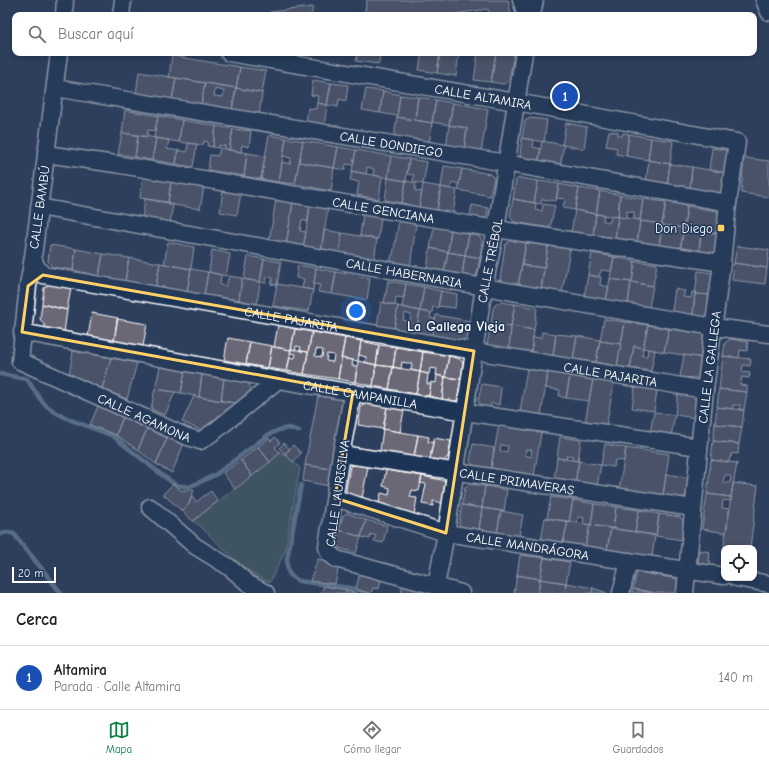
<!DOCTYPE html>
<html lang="es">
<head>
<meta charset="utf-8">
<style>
  body { margin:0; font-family:"Comic Neue",sans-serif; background:#f6f6f6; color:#202124 }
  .controls { position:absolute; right:12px; bottom:12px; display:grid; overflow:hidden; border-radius:8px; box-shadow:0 2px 6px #0003 }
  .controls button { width:36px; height:36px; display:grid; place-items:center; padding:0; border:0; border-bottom:1px solid #e0e0e0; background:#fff; color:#202124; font:20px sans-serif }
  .scale { position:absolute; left:12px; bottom:10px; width:44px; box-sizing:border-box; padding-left:4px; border:2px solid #fff; border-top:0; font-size:11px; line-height:14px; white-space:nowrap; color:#fff; -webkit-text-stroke:3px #1d3557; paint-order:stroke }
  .you { position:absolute; left:356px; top:311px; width:14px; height:14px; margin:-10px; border:3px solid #fff; border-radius:50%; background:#1a73e8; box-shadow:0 0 0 6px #1a73e833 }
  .badge { display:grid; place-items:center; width:26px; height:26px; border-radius:50%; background:#0b8043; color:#fff; font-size:13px; font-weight:700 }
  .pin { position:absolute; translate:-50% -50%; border:2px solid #fff; box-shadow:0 1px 4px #0006 }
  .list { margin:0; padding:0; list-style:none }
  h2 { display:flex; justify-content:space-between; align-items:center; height:52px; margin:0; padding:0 16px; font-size:17px }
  h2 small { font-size:13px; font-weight:400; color:#757577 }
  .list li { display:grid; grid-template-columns:26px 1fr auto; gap:12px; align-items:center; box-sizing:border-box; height:64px; padding:0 16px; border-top:1px solid #e0e0e0 }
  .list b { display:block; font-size:15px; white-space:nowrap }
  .list p { margin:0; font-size:13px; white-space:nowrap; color:#757577 }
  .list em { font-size:13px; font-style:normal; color:#757577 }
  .icon { flex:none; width:22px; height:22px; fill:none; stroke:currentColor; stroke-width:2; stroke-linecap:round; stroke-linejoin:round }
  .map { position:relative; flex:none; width:769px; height:593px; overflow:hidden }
  .search { position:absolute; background:#fff; box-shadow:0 2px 6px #0003; left:12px; right:12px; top:12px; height:44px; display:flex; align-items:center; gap:10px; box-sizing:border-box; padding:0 14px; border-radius:8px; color:#757577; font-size:15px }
  .sheet { height:116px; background:#fff }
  nav { display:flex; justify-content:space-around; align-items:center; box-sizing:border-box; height:56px; border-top:1px solid #e0e0e0; background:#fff; font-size:11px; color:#757577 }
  nav a { display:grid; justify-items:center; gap:2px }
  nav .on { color:#0b8043 }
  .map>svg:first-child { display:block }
  .green { fill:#546d6a; stroke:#aab6b4 }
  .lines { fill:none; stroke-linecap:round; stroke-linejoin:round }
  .stream { stroke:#8ea7b8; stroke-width:4.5 }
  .building { fill:#6b6776; stroke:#fff; fill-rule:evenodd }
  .minor-casing { stroke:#fff; stroke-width:19 }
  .minor { stroke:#1d3557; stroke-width:16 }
  .marked { fill:none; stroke:#ffd166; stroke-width:3; stroke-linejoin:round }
  .poi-dot { fill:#ffd166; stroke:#1d3557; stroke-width:1.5 }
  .labels { text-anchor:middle; stroke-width:3; stroke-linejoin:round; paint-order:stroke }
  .street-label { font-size:13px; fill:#fff; stroke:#1d3557 }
  .poi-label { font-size:13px; fill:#fff; stroke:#1d3557; text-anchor:end }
  .neighbourhood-label { font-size:14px; font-weight:bold; fill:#fff; stroke:#1d3557 }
</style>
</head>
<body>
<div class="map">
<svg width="769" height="593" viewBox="0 0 769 593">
  <rect width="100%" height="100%" fill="#2d3f5d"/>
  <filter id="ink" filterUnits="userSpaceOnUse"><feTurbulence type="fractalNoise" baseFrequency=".025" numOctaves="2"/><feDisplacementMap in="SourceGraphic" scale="8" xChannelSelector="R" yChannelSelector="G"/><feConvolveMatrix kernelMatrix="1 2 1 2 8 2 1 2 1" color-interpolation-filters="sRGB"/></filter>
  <g filter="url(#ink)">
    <path class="green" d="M 280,453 L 285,454 L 300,468 L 285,551 L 270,582 C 247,575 218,543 200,526 L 193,521 Z"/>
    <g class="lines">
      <path class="stream" d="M 0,374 L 27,379 L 38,396 L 44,404 L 55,412 L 71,420 L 113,436 L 162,475 L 176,485 L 189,487 L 215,475 L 268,435 L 279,430 L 289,428 L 299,431
        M 301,485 L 287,559 C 287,571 287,575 299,581 L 357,589 L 366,593
        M 0,534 L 7,532 L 14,534 L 61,593"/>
    </g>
    <path class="building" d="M 367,0 L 508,0 L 511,15 L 489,15 L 488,9 L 446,15 L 364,15 Z
      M 313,7 L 311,15 L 270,15 L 270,12 Z
      M 358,53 L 380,53 L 379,64 L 356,61 Z
      M 422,53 L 440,53 L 437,73 L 419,70 Z
      M 440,53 L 459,53 L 456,76 L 437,73 Z
      M 478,53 L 496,53 L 491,82 L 474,80 Z
      M 496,53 L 514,53 L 509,80 L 504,84 L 491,82 Z
      M 172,56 L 240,67 L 236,88 L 169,77 Z
      M 240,67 L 266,71 L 262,93 L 236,88 Z
      M 139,72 L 176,78 L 172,100 L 136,94 Z
      M 176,78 L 205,83 L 201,105 L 172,100 Z
      M 313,80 L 331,83 L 327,105 L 317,103 L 318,96 L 311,95 Z
      M 205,83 L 236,88 L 232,110 L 201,105 ZM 215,89 L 224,91 L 223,97 L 214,96 Z
      M 331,83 L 348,85 L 346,101 L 339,99 L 338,107 L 327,105 Z
      M 236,88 L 262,93 L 259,115 L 232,110 Z
      M 366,89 L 383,91 L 380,113 L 362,110 Z
      M 383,91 L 400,95 L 397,116 L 380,113 Z
      M 400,95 L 418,97 L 415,120 L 397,117 Z
      M 418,97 L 436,100 L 432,123 L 415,120 Z
      M 436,100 L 453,103 L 449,125 L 432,122 Z
      M 317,103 L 327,105 L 324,126 L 306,123 L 308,108 L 316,109 Z
      M 453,103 L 488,109 L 481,153 L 464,150 L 467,128 L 449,125 Z
      M 125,110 L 158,116 L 155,131 L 148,130 L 147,137 L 122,133 Z
      M 158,116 L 182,120 L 179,142 L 154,138 Z
      M 397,117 L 432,123 L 429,144 L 394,138 Z
      M 530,118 L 547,120 L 544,142 L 522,138 L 525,121 Z
      M 182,120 L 216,126 L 213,147 L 207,146 L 208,142 L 204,141 L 203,145 L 179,142 Z
      M 566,123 L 587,127 L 584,149 L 562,145 Z
      M 449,125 L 467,128 L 464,150 L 446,148 Z
      M 216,126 L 233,129 L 229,150 L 225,149 L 225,146 L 219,145 L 219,148 L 213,147 Z
      M 233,129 L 251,131 L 249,147 L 242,145 L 241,152 L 229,150 Z
      M 609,131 L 618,132 L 618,136 L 622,136 L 623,133 L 629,134 L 626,156 L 616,154 L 617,148 L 606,146 Z
      M 122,133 L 138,135 L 135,157 L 118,154 Z
      M 629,134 L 651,138 L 648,160 L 626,156 Z
      M 138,135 L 156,138 L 152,160 L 135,157 Z
      M 269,135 L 286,138 L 279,182 L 261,179 Z
      M 156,138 L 169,140 L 167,149 L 178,151 L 176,164 L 152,160 Z
      M 286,138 L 303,141 L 295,184 L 279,182 L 282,162 L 290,164 L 291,158 L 283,156 Z
      M 522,138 L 534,140 L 533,147 L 541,149 L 538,163 L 523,161 L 520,156 Z
      M 651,138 L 673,141 L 670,164 L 648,160 Z
      M 303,141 L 338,147 L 334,168 L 299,162 Z
      M 542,141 L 564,145 L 560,167 L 538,163 Z
      M 188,143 L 197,144 L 193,167 L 176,164 L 178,150 L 187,152 Z
      M 338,147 L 356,150 L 353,165 L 346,164 L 345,170 L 334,168 Z
      M 220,148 L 247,153 L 244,176 L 208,170 L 210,155 L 218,156 Z
      M 712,148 L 725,150 L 729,156 L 727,173 L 709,170 Z
      M 356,150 L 391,156 L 388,178 L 373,175 L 374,169 L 367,167 L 366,174 L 352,171 Z
      M 247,153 L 265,156 L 261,179 L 244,176 Z
      M 391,156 L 409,159 L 406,181 L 388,178 Z
      M 744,158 L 769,161 L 769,197 L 741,193 Z
      M 409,159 L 427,162 L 423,184 L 413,182 L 414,175 L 407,174 Z
      M 649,160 L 670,164 L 667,185 L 646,181 Z
      M 299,162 L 334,168 L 331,191 L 295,184 Z
      M 670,164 L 692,167 L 690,189 L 667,185 Z
      M 444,166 L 462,169 L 459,184 L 452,182 L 451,189 L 441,187 Z
      M 692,167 L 727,173 L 725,190 L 720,194 L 690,189 Z
      M 462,169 L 490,174 L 494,178 L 490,196 L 458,190 Z
      M 352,171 L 382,177 L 379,199 L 357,195 L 359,182 L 350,180 Z
      M 143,177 L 171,181 L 168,202 L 140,198 Z
      M 388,178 L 406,181 L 402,203 L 385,200 Z
      M 519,178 L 538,181 L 534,203 L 513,199 L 516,180 Z
      M 406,181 L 416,183 L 415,191 L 422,192 L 419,207 L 402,203 Z
      M 538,181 L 559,184 L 556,201 L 542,199 L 541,204 L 534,203 Z
      M 171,182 L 204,187 L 200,209 L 168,204 Z
      M 423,184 L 441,187 L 437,210 L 419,207 Z
      M 559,184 L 579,188 L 575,210 L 563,208 L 565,199 L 556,198 Z
      M 441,187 L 457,190 L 453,213 L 437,210 Z
      M 579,188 L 600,191 L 596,214 L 575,210 Z
      M 223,190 L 241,193 L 237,215 L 220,212 Z
      M 600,191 L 620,195 L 618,217 L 596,214 Z
      M 620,195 L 643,199 L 640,220 L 634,219 L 634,212 L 627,211 L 626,218 L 618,217 Z
      M 145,199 L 173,204 L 170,224 L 142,219 Z
      M 276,199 L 293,202 L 286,245 L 269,242 Z
      M 513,199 L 536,203 L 535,210 L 542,211 L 543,204 L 555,206 L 550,228 L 514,222 L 510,216 Z
      M 643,199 L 666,202 L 662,224 L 640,221 Z
      M 293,202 L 310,205 L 308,222 L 302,220 L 300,231 L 306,232 L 303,249 L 286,245 Z
      M 666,202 L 687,206 L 684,228 L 662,225 Z
      M 310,205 L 328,208 L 321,252 L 303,249 Z
      M 472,205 L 488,208 L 487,217 L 485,218 L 470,216 Z
      M 687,206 L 717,211 L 722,215 L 719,234 L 684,228 Z
      M 575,210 L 596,214 L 593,235 L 571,232 Z
      M 363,214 L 381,218 L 378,239 L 360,236 Z
      M 596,214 L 604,215 L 603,221 L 610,222 L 611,216 L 618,217 L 615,238 L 593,235 Z
      M 618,217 L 640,220 L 637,243 L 615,238 Z
      M 399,221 L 416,224 L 410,267 L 390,264 L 392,255 L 393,255 Z
      M 640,221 L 662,224 L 659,246 L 637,243 Z
      M 662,225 L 684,228 L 680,250 L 659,246 Z
      M 434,227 L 451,230 L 448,252 L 430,248 Z
      M 684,228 L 701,231 L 699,253 L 680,250 Z
      M 324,230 L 342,233 L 339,255 L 321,252 Z
      M 451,230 L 469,234 L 465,255 L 448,252 Z
      M 701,231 L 719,234 L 717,252 L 714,255 L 699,253 Z
      M 342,233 L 377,239 L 374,261 L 339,255 Z
      M 469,234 L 479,236 L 482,240 L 480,258 L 465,255 Z
      M 511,240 L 526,243 L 518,286 L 504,284 L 500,280 L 505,245 Z
      M 168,242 L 194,247 L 191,269 L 164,264 Z
      M 526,243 L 548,246 L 544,268 L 522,265 Z
      M 50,245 L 76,249 L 73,270 L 52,267 L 48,261 Z
      M 548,246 L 570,249 L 562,293 L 541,290 Z
      M 737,246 L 769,250 L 767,268 L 734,263 Z
      M 430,248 L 448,252 L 444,273 L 427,270 Z
      M 76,249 L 103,254 L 99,276 L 73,270 Z
      M 212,250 L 230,254 L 226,276 L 209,272 Z
      M 448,252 L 465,255 L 462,276 L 444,273 Z
      M 592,253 L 614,257 L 611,271 L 601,270 L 599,277 L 588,275 Z
      M 103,254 L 129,258 L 125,281 L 99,276 Z
      M 465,255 L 480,258 L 477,274 L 472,278 L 462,276 Z
      M 248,256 L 264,259 L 260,282 L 244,279 Z
      M 614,257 L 635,261 L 632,282 L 610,279 Z
      M 129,258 L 160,263 L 156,286 L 125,281 Z
      M 264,259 L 281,262 L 277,285 L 271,284 L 273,278 L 267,277 L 266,283 L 260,282 Z
      M 635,261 L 657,264 L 653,286 L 632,282 Z
      M 160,263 L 191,269 L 187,292 L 156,286 Z
      M 734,263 L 767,268 L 765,284 L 732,280 Z
      M 298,265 L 316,268 L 313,290 L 302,288 L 304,279 L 296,278 Z
      M 522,265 L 544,268 L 541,290 L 518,286 Z
      M 316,268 L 336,272 L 332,294 L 318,292 L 320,285 L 314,284 Z
      M 191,269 L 208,272 L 204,295 L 187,292 Z
      M 698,271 L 712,273 L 714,277 L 712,295 L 695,294 Z
      M 208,272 L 221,275 L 220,285 L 226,286 L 229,276 L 242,278 L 239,300 L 204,295 Z
      M 336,272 L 370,278 L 367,300 L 332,294 Z
      M 588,275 L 601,277 L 600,285 L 609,287 L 606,300 L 584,297 Z
      M 242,279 L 260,282 L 257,304 L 239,300 Z
      M 610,279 L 631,282 L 628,304 L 606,300 Z
      M 388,281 L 406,284 L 404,298 L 396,297 L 395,305 L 384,303 Z
      M 631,282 L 653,286 L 649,307 L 628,304 Z
      M 49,284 L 71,288 L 67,310 L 42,304 L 44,288 Z
      M 277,284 L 313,290 L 309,311 L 273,306 Z
      M 406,284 L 424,287 L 420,311 L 402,307 Z
      M 424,287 L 441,291 L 438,308 L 433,307 L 432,313 L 420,311 Z
      M 675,289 L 685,291 L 683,297 L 691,298 L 692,292 L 695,292 L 693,315 L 672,311 Z
      M 441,291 L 457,294 L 455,308 L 438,306 Z
      M 695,294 L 712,295 L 707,317 L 693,315 Z
      M 381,302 L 398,306 L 394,329 L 377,326 Z
      M 501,302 L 515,304 L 511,327 L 491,324 L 493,309 L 495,305 Z
      M 42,304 L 67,310 L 64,333 L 48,330 L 40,319 Z
      M 515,304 L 537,308 L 534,330 L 511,326 Z
      M 398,306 L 420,311 L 416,333 L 394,329 ZM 405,313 L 411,315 L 410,322 L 403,320 Z
      M 420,311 L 431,313 L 430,318 L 435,319 L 432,336 L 416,333 Z
      M 92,313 L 118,318 L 114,341 L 88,337 Z
      M 436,315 L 470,321 L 468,336 L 461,341 L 432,336 Z
      M 117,319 L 147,324 L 143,346 L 114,341 Z
      M 604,319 L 625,322 L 621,344 L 600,341 Z
      M 625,322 L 648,325 L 643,348 L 634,346 L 630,368 L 617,366 Z
      M 491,324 L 511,327 L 509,349 L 487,345 Z
      M 278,325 L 295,329 L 291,350 L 274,347 Z
      M 648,325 L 669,329 L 664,352 L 643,348 Z
      M 511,326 L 534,330 L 531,352 L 509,349 Z
      M 295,329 L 312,332 L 308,352 L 300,351 L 301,347 L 296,346 L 295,350 L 291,349 Z
      M 669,329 L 703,334 L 707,339 L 704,358 L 664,352 Z
      M 312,332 L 345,338 L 338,379 L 304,374 ZM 316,349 L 323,350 L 322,357 L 315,356 ZM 327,354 L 334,355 L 333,362 L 326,361 Z
      M 542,332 L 556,334 L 553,356 L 531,352 L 533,337 L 541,338 Z
      M 556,334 L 577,336 L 573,359 L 553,356 Z
      M 577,336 L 600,340 L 596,362 L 573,359 Z
      M 228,338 L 250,342 L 246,364 L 224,360 Z
      M 345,338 L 361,341 L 358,361 L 341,358 Z
      M 730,339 L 748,342 L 747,351 L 740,350 L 739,358 L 723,356 L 725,343 Z
      M 361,341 L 379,345 L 376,365 L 365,362 L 366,357 L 359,355 Z
      M 600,341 L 621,344 L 617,366 L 596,362 Z
      M 250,342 L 272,346 L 268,368 L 246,364 Z
      M 379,345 L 396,347 L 393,367 L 376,365 Z
      M 272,346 L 274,347 L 291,350 L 287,371 L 268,368 Z
      M 634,346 L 643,348 L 642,356 L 647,356 L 648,349 L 655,350 L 651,371 L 630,368 Z
      M 396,347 L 423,352 L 420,372 L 411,370 L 412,364 L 402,362 L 401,369 L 393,367 Z
      M 291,349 L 308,352 L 304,374 L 287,371 L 290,357 L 295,358 L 296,354 L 290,353 Z
      M 73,351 L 111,358 L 102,389 L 69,375 Z
      M 423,352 L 449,356 L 445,377 L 436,375 L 437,369 L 430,368 L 429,374 L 420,372 Z
      M 684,355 L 704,358 L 702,375 L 698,378 L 680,377 Z
      M 449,356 L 460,359 L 463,363 L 461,379 L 445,377 Z
      M 723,356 L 751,359 L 750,366 L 743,365 L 742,372 L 750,373 L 749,378 L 742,377 L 740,385 L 747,386 L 747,392 L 719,389 Z
      M 111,358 L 137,363 L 127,399 L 102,389 Z
      M 341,358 L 353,360 L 352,366 L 357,366 L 355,382 L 338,379 Z
      M 358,361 L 376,365 L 373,386 L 355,382 Z
      M 376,365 L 393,367 L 389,389 L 373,386 Z
      M 160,367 L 185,371 L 181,393 L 155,389 Z
      M 393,367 L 420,372 L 416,394 L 389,389 Z
      M 527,369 L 548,372 L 541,415 L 520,412 Z
      M 185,371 L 202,374 L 199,397 L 181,393 Z
      M 420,372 L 428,374 L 427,384 L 431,384 L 429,396 L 416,394 Z
      M 548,372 L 570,376 L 566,398 L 559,396 L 560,390 L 546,388 Z
      M 202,374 L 224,378 L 221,401 L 199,397 Z
      M 437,375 L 445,377 L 442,399 L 429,396 L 431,382 L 436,383 Z
      M 570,376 L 593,379 L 589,401 L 566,398 Z
      M 445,377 L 461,379 L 457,401 L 442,399 Z
      M 224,378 L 248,382 L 251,390 L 235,403 L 221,401 Z
      M 593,379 L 614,383 L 606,426 L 585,423 Z
      M 482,384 L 501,387 L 499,405 L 491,403 L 490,407 L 481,406 L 478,401 Z
      M 635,386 L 657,390 L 654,411 L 632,408 Z
      M 155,389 L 175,392 L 165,415 L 151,409 Z
      M 719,389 L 747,392 L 744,410 L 739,410 L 740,405 L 733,405 L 733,409 L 717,407 Z
      M 678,393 L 695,396 L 700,403 L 697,418 L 675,415 Z
      M 194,396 L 212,399 L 235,403 L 201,430 L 182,422 Z
      M 318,396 L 340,399 L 343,404 L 332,469 L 305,465 Z
      M 367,403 L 387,407 L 383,429 L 358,425 L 361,407 Z
      M 98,406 L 123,417 L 116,435 L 90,425 Z
      M 387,407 L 404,410 L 400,432 L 383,429 Z
      M 717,407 L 744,410 L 742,427 L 715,424 Z
      M 654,412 L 675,415 L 671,436 L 650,433 Z
      M 123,417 L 148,427 L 138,450 L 116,435 Z
      M 715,424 L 742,427 L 739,444 L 713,441 Z
      M 499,425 L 541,433 L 534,476 L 491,468 ZM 501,445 L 508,446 L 507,452 L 500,451 ZM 526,449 L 532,450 L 531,457 L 525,455 Z
      M 148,427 L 168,436 L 156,464 L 138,450 Z
      M 383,429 L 418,435 L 414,457 L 380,451 Z
      M 418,435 L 429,437 L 428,442 L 433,442 L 430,459 L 414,457 Z
      M 168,436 L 184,443 L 172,473 L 156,464 Z
      M 275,437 L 280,443 L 275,447 L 280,453 L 270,462 L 258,447 L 269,438 L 271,441 Z
      M 560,437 L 581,440 L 578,461 L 572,460 L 573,456 L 567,455 L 566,459 L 557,458 Z
      M 434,438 L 451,441 L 448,457 L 443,461 L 430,459 Z
      M 713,441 L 739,444 L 738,454 L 732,453 L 731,457 L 730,457 L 729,462 L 711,460 Z
      M 284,443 L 290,449 L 285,454 L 279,448 Z
      M 473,444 L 494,448 L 491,468 L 473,465 L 470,461 Z
      M 605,444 L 626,448 L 624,461 L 615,460 L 614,467 L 601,465 Z
      M 293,445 L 301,453 L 293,462 L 285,454 Z
      M 258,447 L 270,462 L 252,476 L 241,460 Z
      M 626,448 L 669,454 L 663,496 L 619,490 Z
      M 557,458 L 579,461 L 575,483 L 554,480 Z
      M 241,460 L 252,476 L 235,489 L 223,473 Z
      M 711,460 L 737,463 L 731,497 L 707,494 ZM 725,475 L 729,475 L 731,477 L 730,482 L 728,483 L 724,483 L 723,481 Z
      M 579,461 L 601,465 L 597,486 L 575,483 Z
      M 305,465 L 332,469 L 329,486 L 303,481 Z
      M 356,465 L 368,467 L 362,498 L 349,495 L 346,490 L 350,466 Z
      M 386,470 L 422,476 L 419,491 L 412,490 L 410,497 L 417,498 L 414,515 L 379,503 L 381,493 L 389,495 L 390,488 L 383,486 Z
      M 666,474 L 690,478 L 687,495 L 682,498 L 663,496 Z
      M 422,476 L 446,481 L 442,503 L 433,501 L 433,506 L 422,504 L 426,484 L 420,483 Z
      M 733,483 L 758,486 L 750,548 L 724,548 L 724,559 L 722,559 Z
      M 173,484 L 182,491 L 184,490 L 194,490 L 189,504 L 182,511 L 163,494 Z
      M 470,484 L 485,486 L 482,508 L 462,505 L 465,488 Z
      M 485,486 L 507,490 L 504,511 L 482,508 Z
      M 211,491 L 218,501 L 193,521 L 182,511 L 189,504 L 192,496 L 196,502 Z
      M 707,494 L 731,497 L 731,501 L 723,500 L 722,508 L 730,509 L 726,533 L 702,529 Z
      M 551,497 L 573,500 L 569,522 L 547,518 Z
      M 573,500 L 594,504 L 591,525 L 583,524 L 584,518 L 581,517 L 578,517 L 577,523 L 569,522 Z
      M 594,504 L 616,507 L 613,529 L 591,525 Z
      M 462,505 L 482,508 L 479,530 L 461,527 L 459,524 Z
      M 616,507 L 639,510 L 635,532 L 613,529 Z
      M 482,508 L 501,511 L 497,533 L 479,530 Z
      M 639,510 L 659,514 L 656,536 L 635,532 Z
      M 501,511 L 523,515 L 519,536 L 497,533 Z
      M 346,513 L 366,520 L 361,537 L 339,530 L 343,516 Z
      M 659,514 L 680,517 L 685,524 L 683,540 L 656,536 Z
      M 545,518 L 568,521 L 563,543 L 541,540 Z
      M 366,520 L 387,526 L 383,543 L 374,541 L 376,536 L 371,534 L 370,539 L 361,537 Z
      M 568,521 L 590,525 L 585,547 L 563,543 Z
      M 590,525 L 611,528 L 607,550 L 585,547 Z
      M 611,528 L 655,535 L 652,557 L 607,550 Z
      M 339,530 L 361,537 L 356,553 L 339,548 L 335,543 Z
      M 699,550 L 710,552 L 709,561 L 711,561 L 710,566 L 698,565 Z
      M 520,555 L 544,558 L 540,579 L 517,575 Z
      M 544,558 L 570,562 L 566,583 L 540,579 Z
      M 318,559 L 339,565 L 335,584 L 310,581 Z
      M 360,572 L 381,578 L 379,589 L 373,588 L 371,593 L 369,593 L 356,589 Z
      M 637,572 L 678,579 L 676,593 L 656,593 L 633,589 Z
      M 517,575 L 540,579 L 538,593 L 514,593 Z
      M 540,579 L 566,583 L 565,593 L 538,593 Z
      M 566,583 L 593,588 L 592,593 L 565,593 Z
      M 403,584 L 424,590 L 423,593 L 401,593 Z
      M 324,586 L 347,590 L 345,593 L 321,593 Z
      M 593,588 L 607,593 L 592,593 Z
      M 633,589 L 654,593 L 632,593 Z
      M 347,590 L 357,593 L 345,593 Z"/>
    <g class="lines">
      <g class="minor-casing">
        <g id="minor">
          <path d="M 521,0 L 526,15"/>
          <path d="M 764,0 L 769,12"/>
          <path d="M 64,15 L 65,0"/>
          <path d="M 121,15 L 123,0"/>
          <path d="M 532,15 L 535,0"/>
          <path id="s1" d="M 59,53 L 33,257 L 28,286 L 20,361 L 185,436 L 200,441 L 215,431 L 278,380"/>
          <path id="s2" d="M 229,53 L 516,102 L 737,142 L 728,203 L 722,263 L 705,390 L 685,593"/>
          <path id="s3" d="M 55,88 L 500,162 L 728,203"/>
          <path id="s4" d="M 46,154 L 115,164 L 496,229 L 722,263"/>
          <path id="s5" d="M 39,207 L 484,287 L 714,327 L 769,334"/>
          <path id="s6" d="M 33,257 L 36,266 L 43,275 L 474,351 L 705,390"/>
          <path id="s7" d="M 22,332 L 278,380 L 465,412 L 699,447"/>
          <path d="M 353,392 L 341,454 L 327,547 L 329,553 L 336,559 L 461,593"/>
          <path id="s8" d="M 341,454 L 693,508"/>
          <path id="s9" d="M 335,498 L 446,533 L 724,576"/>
          <path d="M 150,507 L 195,546 L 229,567 L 249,584 L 266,593"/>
          <path d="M 736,578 L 769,584"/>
          <path id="s10" d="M 436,586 L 446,533 L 484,287 L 496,229 L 524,53"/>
          <path d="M 621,593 L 629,561"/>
        </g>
      </g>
      <use href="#minor" class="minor"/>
    </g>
  </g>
  <path d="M0 0H769V593H0ZM 43,275 L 474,351 L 446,533 L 335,498 L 353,392 L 22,332 L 28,286 Z" fill="#2d3f5d" fill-opacity=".55" fill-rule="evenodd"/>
  <path class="marked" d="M 43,275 L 474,351 L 446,533 L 335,498 L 353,392 L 22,332 L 28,286 Z"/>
  <rect class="poi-dot" x="717" y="224" width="8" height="8" rx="2"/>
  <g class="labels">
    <g class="street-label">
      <text dy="5" stroke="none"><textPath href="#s2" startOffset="258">CALLE ALTAMIRA</textPath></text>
      <text dy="5" stroke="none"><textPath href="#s3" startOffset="341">CALLE DONDIEGO</textPath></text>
      <text transform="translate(39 207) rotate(-82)" y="5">CALLE BAMBÚ</text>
      <text dy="5" stroke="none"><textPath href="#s4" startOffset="342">CALLE GENCIANA</textPath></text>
      <text dy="5" stroke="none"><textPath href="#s10" startOffset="330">CALLE TRÉBOL</textPath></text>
      <text dy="5" stroke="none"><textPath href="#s5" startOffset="371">CALLE HABERNARIA</textPath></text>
      <text dy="5" stroke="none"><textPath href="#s6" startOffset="273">CALLE PAJARITA</textPath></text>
      <text transform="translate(709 367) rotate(-83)" y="5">CALLE LA GALLEGA</text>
      <text dy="5" stroke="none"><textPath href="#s6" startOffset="597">CALLE PAJARITA</textPath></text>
      <text dy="5" stroke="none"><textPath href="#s7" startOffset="344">CALLE CAMPANILLA</textPath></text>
      <text dy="5" stroke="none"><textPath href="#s1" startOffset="447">CALLE AGAMONA</textPath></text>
      <text dy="5" stroke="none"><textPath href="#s8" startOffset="178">CALLE PRIMAVERAS</textPath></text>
      <text transform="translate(337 493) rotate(-82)" y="5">CALLE LAURISILVA</text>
      <text dy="5" stroke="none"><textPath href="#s9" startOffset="199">CALLE MANDRÁGORA</textPath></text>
    </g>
    <g class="poi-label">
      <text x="713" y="233">Don Diego</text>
    </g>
    <g class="neighbourhood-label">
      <text x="456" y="331">La Gallega Vieja</text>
    </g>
  </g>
</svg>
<div class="controls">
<button><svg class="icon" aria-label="locate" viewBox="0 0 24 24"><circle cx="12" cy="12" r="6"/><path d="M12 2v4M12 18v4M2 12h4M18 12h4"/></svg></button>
</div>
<div class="scale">20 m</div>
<div class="you"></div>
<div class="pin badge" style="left:565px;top:96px;background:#1a4fb4">1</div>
<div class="search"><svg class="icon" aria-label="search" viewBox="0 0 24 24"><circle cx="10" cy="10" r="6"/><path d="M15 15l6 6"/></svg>Buscar aquí</div>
</div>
<section class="sheet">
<h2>Cerca<small></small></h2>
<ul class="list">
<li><span class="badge" style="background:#1a4fb4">1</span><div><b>Altamira</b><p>Parada · Calle Altamira</p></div><em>140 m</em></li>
</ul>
</section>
<nav>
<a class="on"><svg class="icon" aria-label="map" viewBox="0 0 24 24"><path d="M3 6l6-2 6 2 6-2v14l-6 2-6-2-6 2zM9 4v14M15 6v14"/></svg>Mapa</a>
<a><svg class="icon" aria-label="directions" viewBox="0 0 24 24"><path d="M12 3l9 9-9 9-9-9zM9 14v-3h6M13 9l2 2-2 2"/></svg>Cómo llegar</a>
<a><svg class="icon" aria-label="saved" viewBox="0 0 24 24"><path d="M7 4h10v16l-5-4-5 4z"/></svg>Guardados</a>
</nav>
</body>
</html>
